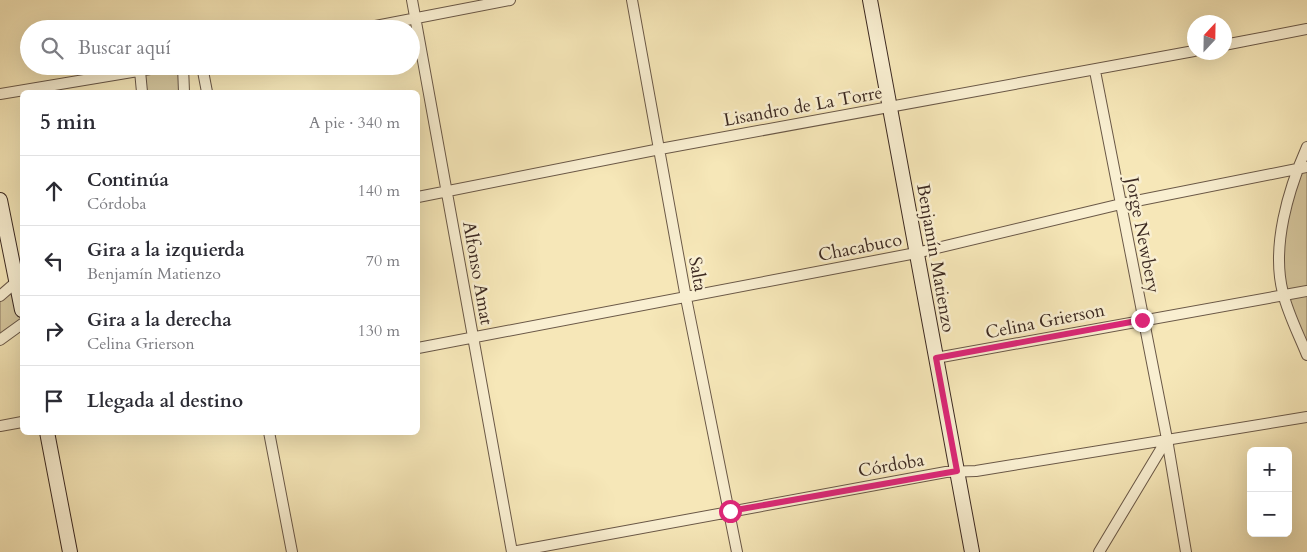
<!DOCTYPE html>
<html lang="es">
<head>
<meta charset="utf-8">
<style>
  body { margin:0; font-family:Cardo,serif; background:#f2f2f3; color:#2b2b33 }
  .controls { position:absolute; right:15px; bottom:15px; display:grid; overflow:hidden; border-radius:8px; box-shadow:0 5px 20px #0002 }
  .controls button { width:45px; height:45px; display:grid; place-items:center; padding:0; border:0; border-bottom:1px solid #e1e1e2; background:#fff; color:#2b2b33; font:25px sans-serif }
  .compass { position:absolute; left:1187px; top:15px; width:45px; height:45px; border-radius:50%; background:#fff; box-shadow:0 5px 20px #0002; rotate:22deg }
  .stop { position:absolute; width:15px; height:15px; margin:-11px; border:4px solid #db2777; border-radius:50%; background:#fff }
  .stop.end { background:#db2777; border-color:#fff; box-shadow:0 1px 5px #0008 }
  .list { margin:0; padding:0; list-style:none }
  h2 { display:flex; justify-content:space-between; align-items:center; height:65px; margin:0; padding:0 20px; font-size:21px }
  h2 small { font-size:16px; font-weight:400; color:#7c7c81 }
  .list li { display:grid; grid-template-columns:32px 1fr auto; gap:15px; align-items:center; box-sizing:border-box; height:70px; padding:0 20px; border-top:1px solid #e1e1e2 }
  .list b { display:block; font-size:19px; white-space:nowrap }
  .list p { margin:0; font-size:16px; white-space:nowrap; color:#7c7c81 }
  .list em { font-size:16px; font-style:normal; color:#7c7c81 }
  .icon { flex:none; width:28px; height:28px; fill:none; stroke:currentColor; stroke-width:2; stroke-linecap:round; stroke-linejoin:round }
  .map { position:relative; flex:none; width:1307px; height:552px; overflow:hidden }
  .search { position:absolute; background:#fff; box-shadow:0 5px 20px #0002; left:20px; top:20px; width:400px; height:55px; display:flex; align-items:center; gap:12px; box-sizing:border-box; padding:0 18px; border-radius:28px; color:#7c7c81; font-size:19px }
  .panel { position:absolute; background:#fff; box-shadow:0 5px 20px #0002; left:20px; top:90px; width:400px; height:345px; border-radius:8px }
  .map>svg:first-child { display:block }
  .green { fill:#d6c79e; stroke:#897860 }
  .lines { fill:none; stroke-linecap:round; stroke-linejoin:round }
  .street-casing { stroke:#6a5847; stroke-width:12 }
  .secondary-casing { stroke:#3c2921; stroke-width:16 }
  .street { stroke:#f9efd1; stroke-width:10 }
  .secondary { stroke:#f9efd1; stroke-width:14 }
  .route { stroke:#db2777; stroke-width:6 }
  .labels { text-anchor:middle; stroke-width:5; stroke-linejoin:round; paint-order:stroke }
  .street-label { font-size:18px; fill:#3c2921; stroke:#f9efd1 }
</style>
</head>
<body>
<div class="map">
<svg width="1307" height="552" viewBox="0 0 1307 552">
  <rect width="100%" height="100%" fill="#f6e7b8"/>
  <filter id="stains"><feTurbulence type="fractalNoise" baseFrequency=".004" numOctaves="4"/><feColorMatrix values="0 0 0 0 .2 0 0 0 0 .09 0 0 0 0 .02 0 0 0 .5 -.17"/></filter>
  <radialGradient id="worn" r=".72"><stop offset=".6" stop-color="#630" stop-opacity="0"/><stop offset="1" stop-color="#630" stop-opacity=".3"/></radialGradient>
  <path class="green" d="M 168,66 L 183,66 L 184,92 L 142,92 L 140,71 Z
    M 1307,147 L 1307,355 L 1283,295 L 1280,240 Z
    M 22,277 L 22,324 L 0,340 L 0,296 Z"/>
  <g class="lines">
    <g class="street-casing">
      <path id="street" d="M 412,0 L 512,552
        M 632,0 L 686,298 L 737,552
        M 360,29 L 510,0
        M 1224,45 L 1307,29
        M 183,66 L 184,92
        M 202,66 L 207,92
        M 140,71 L 142,92
        M 1095,71 L 1167,439 L 1186,552
        M 0,94 L 168,66
        M 1307,147 C 1288,190 1271,247 1283,293 C 1288,314 1299,335 1307,355
        M 418,197 L 660,149 L 1194,51
        M 0,296 L 22,277
        M 0,340 L 22,324
        M 418,348 L 916,253 L 1121,204 L 1307,167
        M 936,358 L 1307,291
        M 0,426 L 22,422
        M 269,432 L 292,552
        M 512,552 L 946,472 L 976,471 L 1307,417
        M 1099,552 L 1167,439"/>
    </g>
    <g class="secondary-casing">
      <path id="secondary" d="M 870,0 L 972,552
        M 0,200 L 22,310
        M 47,432 L 70,552"/>
    </g>
    <use href="#street" class="street"/>
    <use href="#secondary" class="secondary"/>
  </g>
  <g class="lines">
    <path class="route" d="M 730,511 L 957,471 L 936,358 L 1142,320"/>
  </g>
  <g class="labels">
    <g class="street-label">
      <text transform="translate(803 106) rotate(-10)" y="6">Lisandro de La Torre</text>
      <text transform="translate(1143 235) rotate(79)" y="6">Jorge Newbery</text>
      <text transform="translate(860 247) rotate(-11)" y="6">Chacabuco</text>
      <text transform="translate(936 258) rotate(80)" y="6">Benjamín Matienzo</text>
      <text transform="translate(478 273) rotate(80)" y="6">Alfonso Amat</text>
      <text transform="translate(698 274) rotate(80)" y="6">Salta</text>
      <text transform="translate(1045 321) rotate(-11)" y="6">Celina Grierson</text>
      <text transform="translate(891 465) rotate(-10)" y="6">Córdoba</text>
    </g>
  </g>
  <rect width="100%" height="100%" filter="url(#stains)"/>
  <rect width="100%" height="100%" fill="url(#worn)"/>
</svg>
<div class="controls">
<button>+</button>
<button>−</button>
</div>
<svg class="compass" viewBox="-18 -18 36 36"><path d="M0-13l5 13h-10z" fill="#e53935"/><path d="M0 13l5-13h-10z" fill="#7c7c81"/></svg>
<div class="stop" style="left:730px;top:511px"></div>
<div class="stop end" style="left:1142px;top:320px"></div>
<div class="search"><svg class="icon" aria-label="search" viewBox="0 0 24 24"><circle cx="10" cy="10" r="6"/><path d="M15 15l6 6"/></svg>Buscar aquí</div>
<section class="panel">
<h2>5 min<small>A pie · 340 m</small></h2>
<ul class="list">
<li><svg class="icon" aria-label="ahead" viewBox="0 0 24 24"><path d="M12 20V5M6 11l6-6 6 6"/></svg><div><b>Continúa</b><p>Córdoba</p></div><em>140 m</em></li>
<li><svg class="icon" aria-label="left" viewBox="0 0 24 24"><path d="M17 20v-9H6M10 6l-5 5 5 5"/></svg><div><b>Gira a la izquierda</b><p>Benjamín Matienzo</p></div><em>70 m</em></li>
<li><svg class="icon" aria-label="right" viewBox="0 0 24 24"><path d="M7 20v-9h11M14 6l5 5-5 5"/></svg><div><b>Gira a la derecha</b><p>Celina Grierson</p></div><em>130 m</em></li>
<li><svg class="icon" aria-label="arrive" viewBox="0 0 24 24"><path d="M6 21V4h12l-3 4 3 4H6"/></svg><div><b>Llegada al destino</b></div></li>
</ul>
</section>
</div>
</body>
</html>
